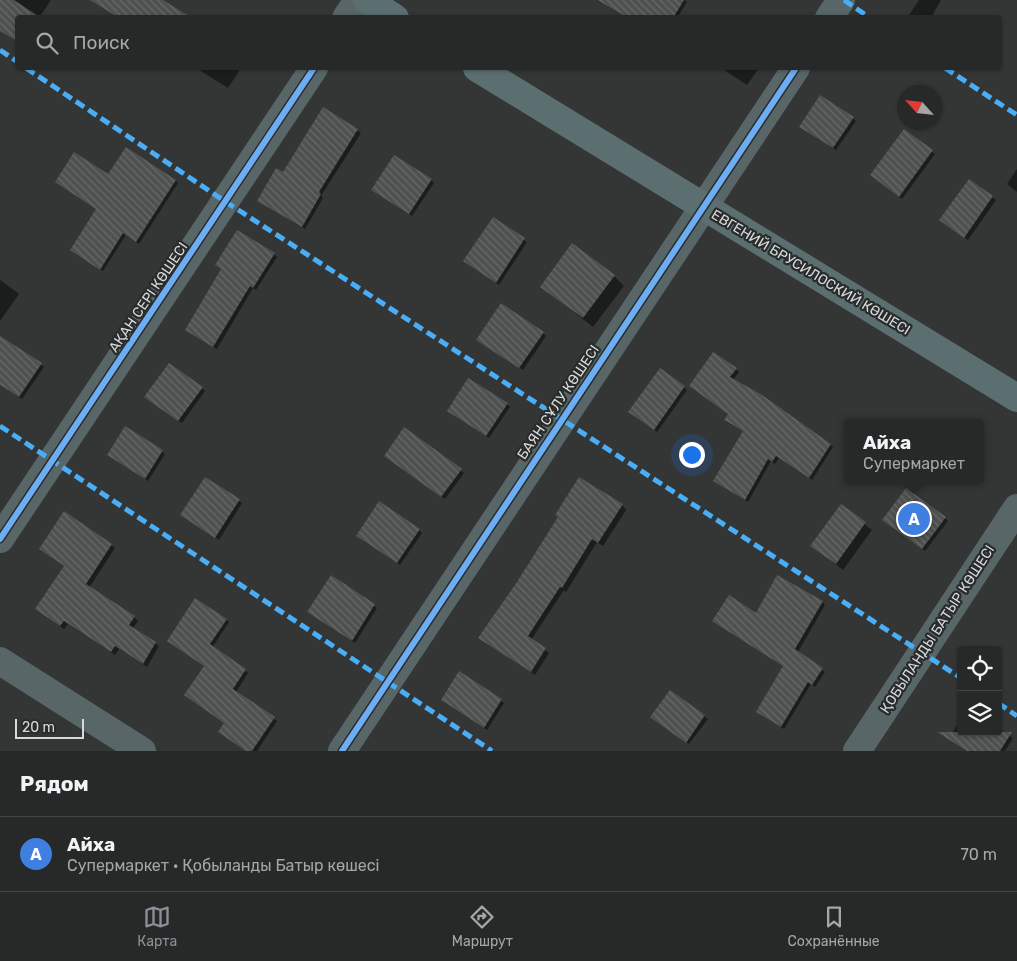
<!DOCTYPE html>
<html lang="ru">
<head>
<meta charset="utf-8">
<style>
  body { margin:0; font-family:Rubik,sans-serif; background:#333434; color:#f1f3f6 }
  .controls { position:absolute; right:15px; bottom:15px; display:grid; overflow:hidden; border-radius:5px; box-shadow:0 1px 4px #0004 }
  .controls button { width:45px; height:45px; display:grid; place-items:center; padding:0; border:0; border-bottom:1px solid #434445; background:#272828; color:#f1f3f6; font:25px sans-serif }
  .compass { position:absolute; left:897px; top:85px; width:45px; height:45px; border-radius:50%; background:#272828; box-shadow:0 1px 4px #0004; rotate:297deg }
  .scale { position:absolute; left:15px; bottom:12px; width:69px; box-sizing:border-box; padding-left:5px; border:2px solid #d8dada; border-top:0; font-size:14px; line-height:18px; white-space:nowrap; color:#d8dada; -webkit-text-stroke:4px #292c2c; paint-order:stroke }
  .you { position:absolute; left:691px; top:454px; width:18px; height:18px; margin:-12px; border:4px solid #fff; border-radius:50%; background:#1a73e8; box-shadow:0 0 0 8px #1a73e833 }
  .badge { display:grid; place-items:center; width:32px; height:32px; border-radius:50%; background:#8c9099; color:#fff; font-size:16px; font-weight:700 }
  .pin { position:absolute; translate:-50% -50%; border:2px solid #fff; box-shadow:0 1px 5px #0006 }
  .popup { position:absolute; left:844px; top:419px; width:140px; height:65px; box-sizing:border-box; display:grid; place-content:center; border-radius:5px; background:#272828; filter:drop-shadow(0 1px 4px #0005); font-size:16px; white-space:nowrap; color:#a4a6a8 }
  .popup b { font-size:19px; color:#f1f3f6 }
  .popup::after { content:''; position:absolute; left:50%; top:100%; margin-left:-10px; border:10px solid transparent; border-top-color:#272828 }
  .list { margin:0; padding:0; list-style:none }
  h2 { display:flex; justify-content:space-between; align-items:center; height:65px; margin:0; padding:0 20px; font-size:21px }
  h2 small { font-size:16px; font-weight:400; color:#a4a6a8 }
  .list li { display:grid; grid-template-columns:32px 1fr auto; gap:15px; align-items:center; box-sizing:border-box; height:75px; padding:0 20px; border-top:1px solid #434445 }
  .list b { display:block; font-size:19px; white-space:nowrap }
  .list p { margin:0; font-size:16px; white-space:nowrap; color:#a4a6a8 }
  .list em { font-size:16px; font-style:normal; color:#a4a6a8 }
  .icon { flex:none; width:28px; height:28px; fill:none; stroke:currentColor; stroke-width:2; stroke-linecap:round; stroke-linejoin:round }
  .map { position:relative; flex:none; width:1017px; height:751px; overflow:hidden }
  .search { position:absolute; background:#272828; box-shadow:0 1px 4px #0004; left:15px; right:15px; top:15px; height:55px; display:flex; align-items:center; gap:12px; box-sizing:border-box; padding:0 18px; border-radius:5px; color:#a4a6a8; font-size:19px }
  .sheet { height:140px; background:#272828 }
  nav { display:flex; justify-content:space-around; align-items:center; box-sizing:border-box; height:70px; border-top:1px solid #434445; background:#272828; font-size:14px; color:#a4a6a8 }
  nav a { display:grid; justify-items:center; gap:2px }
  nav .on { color:#8c9099 }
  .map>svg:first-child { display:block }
  .shadow { fill:#0007 }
  .building { fill:url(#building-back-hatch) }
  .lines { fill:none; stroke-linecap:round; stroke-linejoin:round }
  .minor { stroke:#586667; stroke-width:28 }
  .major { stroke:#5b6e70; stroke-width:28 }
  .quiet { stroke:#49aef6; stroke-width:5; stroke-dasharray:10 5; stroke-linecap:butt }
  .cycleway-casing { stroke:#292c2c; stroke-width:9 }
  .cycleway { stroke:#6dadf4; stroke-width:6 }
  .labels { text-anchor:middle; stroke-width:4.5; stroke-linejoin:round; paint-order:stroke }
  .street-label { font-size:14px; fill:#d8dada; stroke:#292c2c }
</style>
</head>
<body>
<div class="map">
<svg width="1017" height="751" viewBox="0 0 1017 751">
  <defs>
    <pattern id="building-back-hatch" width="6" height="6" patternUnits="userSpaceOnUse" patternTransform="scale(1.25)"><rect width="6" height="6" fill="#4f5050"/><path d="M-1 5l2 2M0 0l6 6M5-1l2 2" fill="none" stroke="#686969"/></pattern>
  </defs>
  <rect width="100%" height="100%" fill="#343535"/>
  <path class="shadow" d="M 3,0 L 51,0 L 39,18 L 18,18 L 18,42 L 0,31 L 0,4 Z
    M 596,0 L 685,0 L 687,2 L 677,18 L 628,18 Z
    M 919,0 L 941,0 L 933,14 L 937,18 L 907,18 Z
    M 196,68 L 241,68 L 228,88 Z
    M 721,68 L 759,68 L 747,85 Z
    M 324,109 L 361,133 L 321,196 L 323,198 L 305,229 L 261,203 L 283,173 Z
    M 853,118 L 856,121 L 836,150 L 804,130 Z
    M 904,131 L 935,154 L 902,199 L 874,178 Z
    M 1017,169 L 1017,192 L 1007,184 Z
    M 109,176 L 175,180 L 178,183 L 139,244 L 126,235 L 103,271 L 74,252 L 97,209 Z
    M 431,180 L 434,183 L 412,216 L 376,193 Z
    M 969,180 L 996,200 L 968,240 L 944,223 Z
    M 493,219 L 527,242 L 499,285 L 465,261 Z
    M 274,254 L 277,257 L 256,290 L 253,288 L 217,349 L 189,332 Z
    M 614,276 L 624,286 L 593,327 L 541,286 Z
    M 0,280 L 19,294 L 0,321 Z
    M 543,333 L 546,336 L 523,370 L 481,342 Z
    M 0,337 L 44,367 L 22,399 L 0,385 Z
    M 736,369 L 739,372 L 733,380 L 833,447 L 812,480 L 779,458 L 775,464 L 771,461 L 748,502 L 714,481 L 744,431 L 728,423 L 726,420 L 729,414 L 693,389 Z
    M 660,370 L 687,390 L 657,432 L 632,415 Z
    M 202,388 L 205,391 L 182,423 L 149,399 Z
    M 507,404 L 510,407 L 489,438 L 448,411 Z
    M 126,428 L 165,454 L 148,481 L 111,457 Z
    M 405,429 L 464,473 L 445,499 L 388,458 Z
    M 205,479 L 242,503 L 219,540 L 185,517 Z
    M 622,505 L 626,510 L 603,546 L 597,542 L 566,592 L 564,590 L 531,640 L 549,653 L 535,675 L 480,638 L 518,583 Z
    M 841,506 L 872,530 L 843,570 L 812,546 Z
    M 64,513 L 115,548 L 89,588 L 134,617 L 138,621 L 133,628 L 159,646 L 147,667 L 119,649 L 115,655 L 68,624 L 64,629 L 36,609 L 65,567 L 40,549 Z
    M 945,518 L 948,521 L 925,551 L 887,523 Z
    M 419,530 L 422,533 L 400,565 L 360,539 Z
    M 331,577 L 377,608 L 355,643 L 311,614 Z
    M 822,602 L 825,605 L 798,652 L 825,672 L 815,687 L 811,684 L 784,729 L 760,714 L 785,666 L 756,615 Z
    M 226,620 L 229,622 L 212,648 L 248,673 L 236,692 L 277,721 L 257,751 L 247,751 L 226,723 L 205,666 L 171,643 Z
    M 460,673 L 504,703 L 487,730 L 445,703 Z
    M 670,692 L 708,719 L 689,744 L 655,720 Z
    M 961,719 L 961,732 L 998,732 L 998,728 L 1013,738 L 1005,751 L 967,751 L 949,738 Z"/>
  <path class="building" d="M 0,0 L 14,0 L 41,18 L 18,18 L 18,42 L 0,31 Z
    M 90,0 L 163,0 L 192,18 L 119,18 Z
    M 597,0 L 684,0 L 673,18 L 628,18 Z
    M 820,95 L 854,117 L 833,148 L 799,127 Z
    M 323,107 L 358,129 L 319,192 L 321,194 L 302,227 L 257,201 L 276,168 L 283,172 Z
    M 904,129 L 933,150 L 899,197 L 870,175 Z
    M 126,147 L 176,180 L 136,242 L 123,233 L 100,270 L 70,250 L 96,209 L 55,182 L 74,152 L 108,174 Z
    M 394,155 L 432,179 L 409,214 L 371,190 Z
    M 969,179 L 993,196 L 964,238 L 939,220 Z
    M 493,217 L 525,238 L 496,283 L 463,261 Z
    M 237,230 L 275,253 L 253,288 L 250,286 L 213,347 L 185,330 L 221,269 L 215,265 Z
    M 572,243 L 615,275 L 583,318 L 540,287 Z
    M 501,303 L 544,332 L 519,368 L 476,340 Z
    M 0,336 L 42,363 L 19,397 L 0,385 Z
    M 713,352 L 737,368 L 730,377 L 762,395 L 831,444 L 809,478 L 776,456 L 772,462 L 768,459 L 745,500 L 713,481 L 743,431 L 724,420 L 728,414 L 689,386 Z
    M 169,363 L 203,387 L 178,421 L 144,397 Z
    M 660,368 L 685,386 L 654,430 L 628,412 Z
    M 468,378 L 508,403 L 486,436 L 447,411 Z
    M 125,426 L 163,450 L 145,479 L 107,455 Z
    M 404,427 L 462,469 L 441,497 L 384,456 Z
    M 205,477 L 240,499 L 215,538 L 180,515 Z
    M 579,477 L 623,504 L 598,543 L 592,539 L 562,588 L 560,587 L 528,636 L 546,648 L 531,672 L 478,638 L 517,582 L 558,517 L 555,515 Z
    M 906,488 L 946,517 L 922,549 L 882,520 Z
    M 379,501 L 420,529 L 397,563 L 356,536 Z
    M 841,504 L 866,522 L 836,564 L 810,546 Z
    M 64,511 L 112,544 L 86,584 L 135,616 L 129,625 L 156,642 L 143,664 L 115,646 L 111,652 L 64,621 L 60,626 L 35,609 L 64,566 L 39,549 Z
    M 331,575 L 375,604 L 352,641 L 307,612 Z
    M 777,575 L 823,601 L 795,649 L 823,668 L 812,685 L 808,682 L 781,727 L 756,712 L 783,666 L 712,621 L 729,595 L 756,613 Z
    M 195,598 L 227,619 L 210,644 L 246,669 L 233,689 L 275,717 L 252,751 L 246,751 L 218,732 L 224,723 L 184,695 L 204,666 L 167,641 Z
    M 459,671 L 502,699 L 484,728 L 441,700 Z
    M 670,690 L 705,715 L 686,743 L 650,717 Z
    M 937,732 L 1012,732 L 1000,751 L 967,751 Z"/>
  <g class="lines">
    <path class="minor" d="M 346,18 L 358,0
      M 829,18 L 841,0
      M 0,539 L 314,68
      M 0,661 L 142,751
      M 342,751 L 796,68
      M 857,751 L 1017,508"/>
    <path class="major" d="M 367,0 L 395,18
      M 477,68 L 1017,398"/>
    <path class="quiet" d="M 844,0 L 870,18
      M 0,50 L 18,62
      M 26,68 L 226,202 L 961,678
      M 945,68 L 1017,115
      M 0,426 L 492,751
      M 998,703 L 1017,716"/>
    <g class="cycleway-casing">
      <path id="cycleway" d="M 0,539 L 314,68
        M 342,751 L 796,68"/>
    </g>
    <use href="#cycleway" class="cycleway"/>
  </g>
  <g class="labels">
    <g class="street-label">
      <text transform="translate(811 272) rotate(31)" y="5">ЕВГЕНИЙ БРУСИЛОСКИЙ КӨШЕСІ</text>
      <text transform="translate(148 297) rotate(-56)" y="5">АҚАН СЕРІ КӨШЕСІ</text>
      <text transform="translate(558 402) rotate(-56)" y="5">БАЯН СҰЛУ КӨШЕСІ</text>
      <text transform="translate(937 629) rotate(-57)" y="5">ҚОБЫЛАНДЫ БАТЫР КӨШЕСІ</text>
    </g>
  </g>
</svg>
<div class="controls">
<button><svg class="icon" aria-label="locate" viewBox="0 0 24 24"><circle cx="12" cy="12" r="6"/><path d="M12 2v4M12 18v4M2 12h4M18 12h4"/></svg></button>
<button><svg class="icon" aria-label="layers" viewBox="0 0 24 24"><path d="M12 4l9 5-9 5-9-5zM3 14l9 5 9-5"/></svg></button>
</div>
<svg class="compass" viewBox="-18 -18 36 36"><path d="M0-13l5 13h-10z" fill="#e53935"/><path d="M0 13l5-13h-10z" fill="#a4a6a8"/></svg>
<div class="scale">20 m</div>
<div class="you"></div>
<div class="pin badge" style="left:914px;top:519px;background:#3f7fe0">A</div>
<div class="popup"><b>Айха</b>Супермаркет</div>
<div class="search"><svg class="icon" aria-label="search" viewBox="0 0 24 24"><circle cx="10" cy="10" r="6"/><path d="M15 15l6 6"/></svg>Поиск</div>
</div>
<section class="sheet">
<h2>Рядом<small></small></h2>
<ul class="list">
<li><span class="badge" style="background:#3f7fe0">A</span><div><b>Айха</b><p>Супермаркет · Қобыланды Батыр көшесі</p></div><em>70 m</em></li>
</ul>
</section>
<nav>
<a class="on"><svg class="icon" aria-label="map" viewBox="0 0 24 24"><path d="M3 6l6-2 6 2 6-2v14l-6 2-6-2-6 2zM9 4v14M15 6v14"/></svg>Карта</a>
<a><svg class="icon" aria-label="directions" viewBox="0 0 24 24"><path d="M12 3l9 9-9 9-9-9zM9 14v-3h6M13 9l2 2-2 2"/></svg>Маршрут</a>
<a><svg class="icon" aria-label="saved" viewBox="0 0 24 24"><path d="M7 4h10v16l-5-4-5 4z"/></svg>Сохранённые</a>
</nav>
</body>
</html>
